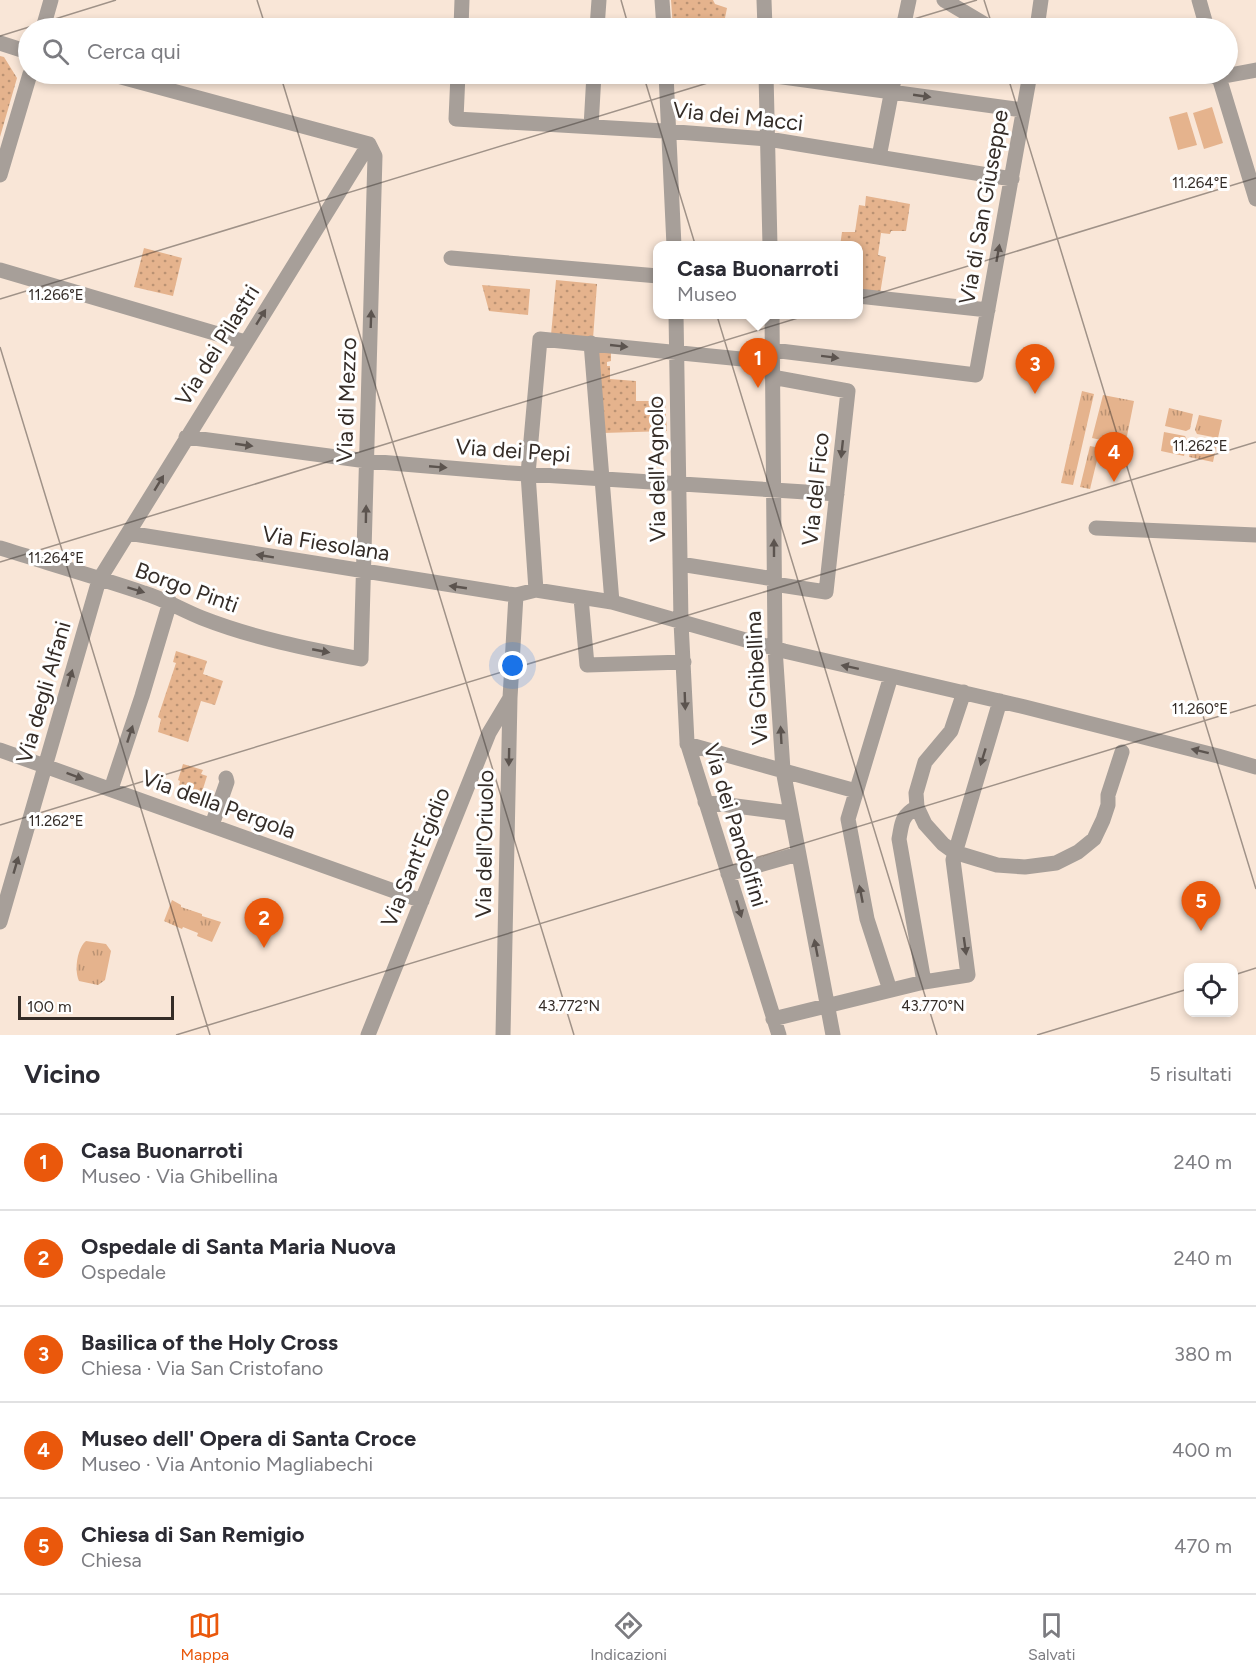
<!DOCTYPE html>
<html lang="it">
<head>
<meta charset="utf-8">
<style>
  body { margin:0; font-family:Figtree,sans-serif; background:#f2f2f3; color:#2b2b33 }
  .controls { position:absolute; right:18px; bottom:18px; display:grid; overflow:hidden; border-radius:12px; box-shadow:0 3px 9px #0003 }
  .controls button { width:54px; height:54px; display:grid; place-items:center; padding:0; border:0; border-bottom:2px solid #e1e1e2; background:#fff; color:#2b2b33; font:30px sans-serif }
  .scale { position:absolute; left:18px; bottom:15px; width:156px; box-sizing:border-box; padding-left:6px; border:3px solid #342c27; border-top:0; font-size:16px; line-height:21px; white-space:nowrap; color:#342c27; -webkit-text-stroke:4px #fff; paint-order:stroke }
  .you { position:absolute; left:513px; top:666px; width:21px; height:21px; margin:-15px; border:4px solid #fff; border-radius:50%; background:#1a73e8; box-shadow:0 0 0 9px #1a73e833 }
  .badge { display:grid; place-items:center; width:39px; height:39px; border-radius:50%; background:#ea580c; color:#fff; font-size:20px; font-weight:700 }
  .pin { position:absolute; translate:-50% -50px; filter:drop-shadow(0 2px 3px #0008) }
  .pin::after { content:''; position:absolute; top:32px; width:21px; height:18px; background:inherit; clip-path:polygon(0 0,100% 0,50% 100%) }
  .popup { position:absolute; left:653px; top:241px; width:210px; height:78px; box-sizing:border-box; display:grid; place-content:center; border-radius:12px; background:#fff; filter:drop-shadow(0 2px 4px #0005); font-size:20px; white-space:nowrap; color:#7c7c81 }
  .popup b { font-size:22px; color:#2b2b33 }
  .popup::after { content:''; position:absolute; left:50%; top:100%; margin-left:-12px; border:12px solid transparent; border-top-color:#fff }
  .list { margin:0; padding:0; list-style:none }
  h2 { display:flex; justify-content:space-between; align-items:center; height:78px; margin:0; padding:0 24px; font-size:26px }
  h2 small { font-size:20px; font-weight:400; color:#7c7c81 }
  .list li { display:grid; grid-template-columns:39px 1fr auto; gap:18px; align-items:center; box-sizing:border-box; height:96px; padding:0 24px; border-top:2px solid #e1e1e2 }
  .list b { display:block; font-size:22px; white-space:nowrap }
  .list p { margin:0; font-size:20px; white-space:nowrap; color:#7c7c81 }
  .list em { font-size:20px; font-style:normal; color:#7c7c81 }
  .icon { flex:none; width:33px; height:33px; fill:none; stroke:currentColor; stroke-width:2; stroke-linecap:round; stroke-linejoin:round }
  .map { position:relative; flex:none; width:1256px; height:1035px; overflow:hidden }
  .search { position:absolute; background:#fff; box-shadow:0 3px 9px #0003; left:18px; right:18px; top:18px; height:66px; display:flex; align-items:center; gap:15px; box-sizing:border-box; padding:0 21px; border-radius:33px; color:#7c7c81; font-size:22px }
  .sheet { height:558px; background:#fff }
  nav { display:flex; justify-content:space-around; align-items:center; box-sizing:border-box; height:84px; border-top:2px solid #e1e1e2; background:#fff; font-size:16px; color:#7c7c81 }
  nav a { display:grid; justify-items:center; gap:3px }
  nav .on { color:#ea580c }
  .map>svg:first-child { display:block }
  .grass { fill:url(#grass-tufts) }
  .park { fill:url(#park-dots) }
  .pitch { fill:#e5b38d }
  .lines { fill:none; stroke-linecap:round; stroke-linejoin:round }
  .minor { stroke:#a79f99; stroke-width:15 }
  .oneway { fill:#5c544f }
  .ticks { fill:none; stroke:#342c27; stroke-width:1.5; stroke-opacity:0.45 }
  .labels { text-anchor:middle; stroke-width:6; stroke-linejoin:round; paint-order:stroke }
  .street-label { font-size:22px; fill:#342c27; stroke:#fff }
  .ticks-label { font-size:15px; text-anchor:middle; fill:#342c27; stroke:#fff; stroke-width:6; stroke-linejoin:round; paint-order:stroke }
</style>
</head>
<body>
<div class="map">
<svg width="1256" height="1035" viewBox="0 0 1256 1035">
  <defs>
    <pattern id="grass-tufts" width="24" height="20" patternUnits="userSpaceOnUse" patternTransform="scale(1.5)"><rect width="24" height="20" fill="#e5b38d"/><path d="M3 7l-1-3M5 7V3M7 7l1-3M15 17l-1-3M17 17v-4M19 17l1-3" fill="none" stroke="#ba9273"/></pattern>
    <pattern id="park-dots" width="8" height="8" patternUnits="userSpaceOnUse" patternTransform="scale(1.5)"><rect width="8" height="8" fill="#e5b38d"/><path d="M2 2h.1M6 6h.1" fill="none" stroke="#ba9273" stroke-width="1.8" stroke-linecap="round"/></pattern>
  </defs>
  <rect width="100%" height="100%" fill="#f9e6d7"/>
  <path class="grass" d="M 1082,391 L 1094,394 L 1073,485 L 1061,483 Z
    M 1103,395 L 1134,401 L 1126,441 L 1123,443 L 1102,438 L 1101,440 L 1092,438 Z
    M 1169,408 L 1193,414 L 1190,429 L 1186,431 L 1165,426 Z
    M 1199,415 L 1222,420 L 1218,438 L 1197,434 L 1195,430 Z
    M 1164,432 L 1185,436 L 1187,440 L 1184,456 L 1161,451 Z
    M 1196,439 L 1217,443 L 1213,462 L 1189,457 L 1192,441 Z
    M 1090,446 L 1100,448 L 1090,489 L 1080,487 Z
    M 172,900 L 181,905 L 181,907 L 202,914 L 202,916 L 221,922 L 212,942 L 197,936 L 198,933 L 183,927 L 182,929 L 164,921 Z
    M 86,941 L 106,944 L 111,951 L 105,980 L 98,985 L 79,981 C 74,971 77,948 86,941 Z"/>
  <path class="park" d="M 671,0 L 713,0 L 715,4 L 727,8 L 723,28 L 673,28 Z
    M 0,56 L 4,57 L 17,78 L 0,137 Z
    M 866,196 L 910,204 L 906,231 L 891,231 L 890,234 L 881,233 L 878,255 L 886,257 L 880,294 L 859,292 L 858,246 L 840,246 L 842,232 L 855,232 L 859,205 L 865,206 Z
    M 144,248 L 182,258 L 173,296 L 134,287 Z
    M 556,280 L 597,284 L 593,339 L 551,335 Z
    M 482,285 L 530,289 L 528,315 L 489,311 Z
    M 595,351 L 611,352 L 611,361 L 607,362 L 607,366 L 610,366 L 610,379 L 636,381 L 636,401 L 665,401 L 667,431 L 603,433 Z
    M 176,651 L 207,661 L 203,674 L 223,681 L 215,705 L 201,701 L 188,742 L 158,732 L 161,719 L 158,717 L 176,663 L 173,662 Z
    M 183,764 L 203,770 L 201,774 L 207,776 L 202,792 L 179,786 L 180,781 L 178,780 Z"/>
  <path class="pitch" d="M 1212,107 L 1223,143 L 1204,149 L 1193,113 Z
    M 1187,112 L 1197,145 L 1178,150 L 1169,117 Z"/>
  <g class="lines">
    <path class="minor" d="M 662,0 L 664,28
      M 764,0 L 765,28
      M 944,0 L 991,28
      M 1199,0 L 1207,28
      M 43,28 L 51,0
      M 461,28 L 462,0
      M 597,28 L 599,0
      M 903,28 L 909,0
      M 1037,28 L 1041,0
      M 0,43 L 28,52
      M 458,74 L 456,119 L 664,131 L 768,139 L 1012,179
      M 561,74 L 594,74
      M 666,74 L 674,246
      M 760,74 L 1023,110
      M 766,74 L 770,246
      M 1190,74 L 1219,77 L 1256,70
      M 1218,74 L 1256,199
      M 591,127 L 594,74
      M 879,157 L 895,74
      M 0,175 L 30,74
      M 451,258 L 658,276
      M 0,270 L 245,342
      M 858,296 L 988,310
      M 676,314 L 681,622 L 687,742 L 779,1035
      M 772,314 L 775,648 L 783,770 L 833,1035
      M 591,343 L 612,602
      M 772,350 L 976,375 L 1030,74
      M 772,377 L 848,391 L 826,592 L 774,584
      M 186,437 L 367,461 L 511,473 L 837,494
      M 1096,528 L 1256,535
      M 128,533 L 508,594 L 516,595 L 536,590 L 612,602 L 784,651 L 1025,707 L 1218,756 L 1256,767
      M 0,548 C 48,563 96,577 144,593 C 164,599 182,610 202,618 C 253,638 308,649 361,659 L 375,156 L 369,144
      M 680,564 L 774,579
      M 536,590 L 528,474 L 540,339 L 772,362
      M 581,598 L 587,665 L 684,662
      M 964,692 L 951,731 L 925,762 L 916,793 L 917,807 L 925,824 L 943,844 L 954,852 L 997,865 L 1025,867 L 1056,863 L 1078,852 L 1094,839 L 1103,820 L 1108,805 L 1108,795 L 1122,752
      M 687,744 L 856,791
      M 0,750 L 422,901
      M 111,789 L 142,696 L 170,602
      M 705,802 L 790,813
      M 917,807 C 901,816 902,823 899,839 L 924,982
      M 212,825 L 227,782 L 226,778
      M 728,874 L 798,854
      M 0,922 L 99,580 L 369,144 L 110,74
      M 890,990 L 867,919 L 848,819 L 891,676
      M 773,1019 L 924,982 L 968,975 L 953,860 L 1000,701
      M 368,1035 L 489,733 L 510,698
      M 503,1035 L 510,698 L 516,595"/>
  </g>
  <defs><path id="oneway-solid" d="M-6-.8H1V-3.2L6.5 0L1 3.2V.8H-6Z" transform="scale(1.5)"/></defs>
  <g class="oneway">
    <use href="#oneway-solid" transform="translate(922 96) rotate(8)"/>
    <use href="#oneway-solid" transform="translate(998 253) rotate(-80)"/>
    <use href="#oneway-solid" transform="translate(261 317) rotate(-58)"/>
    <use href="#oneway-solid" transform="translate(371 319) rotate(-88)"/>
    <use href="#oneway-solid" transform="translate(619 346) rotate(6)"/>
    <use href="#oneway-solid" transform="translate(830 357) rotate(7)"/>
    <use href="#oneway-solid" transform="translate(244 445) rotate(8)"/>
    <use href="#oneway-solid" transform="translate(842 449) rotate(96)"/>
    <use href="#oneway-solid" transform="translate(438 467) rotate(5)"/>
    <use href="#oneway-solid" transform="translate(159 483) rotate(-59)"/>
    <use href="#oneway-solid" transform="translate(366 514) rotate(-89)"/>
    <use href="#oneway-solid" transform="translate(774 548) rotate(-90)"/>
    <use href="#oneway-solid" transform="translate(265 556) rotate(-171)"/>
    <use href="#oneway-solid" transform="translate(458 587) rotate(-172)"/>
    <use href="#oneway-solid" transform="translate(136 590) rotate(17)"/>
    <use href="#oneway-solid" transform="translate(321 651) rotate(11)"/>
    <use href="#oneway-solid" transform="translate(850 667) rotate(-168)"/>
    <use href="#oneway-solid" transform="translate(70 678) rotate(-74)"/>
    <use href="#oneway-solid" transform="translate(685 701) rotate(88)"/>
    <use href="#oneway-solid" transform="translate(130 734) rotate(-72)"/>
    <use href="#oneway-solid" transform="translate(781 735) rotate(-93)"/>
    <use href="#oneway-solid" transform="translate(1200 751) rotate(-166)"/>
    <use href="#oneway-solid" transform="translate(509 757) rotate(91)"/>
    <use href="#oneway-solid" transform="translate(983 757) rotate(107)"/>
    <use href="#oneway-solid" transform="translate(75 776) rotate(20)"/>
    <use href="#oneway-solid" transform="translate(16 865) rotate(-74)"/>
    <use href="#oneway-solid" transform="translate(861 894) rotate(-101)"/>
    <use href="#oneway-solid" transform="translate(739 909) rotate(73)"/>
    <use href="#oneway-solid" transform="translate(965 946) rotate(82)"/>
    <use href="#oneway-solid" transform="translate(816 948) rotate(-101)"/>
  </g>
  <path class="ticks" d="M 257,0 L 266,28M 621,0 L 629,28M 984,0 L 993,28M 884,28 L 977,0M 0,36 L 116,0M 280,74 L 574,1035M 643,74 L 937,1035M 1007,74 L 1256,889M 0,299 L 737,74M 0,347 L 210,1035M 0,562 L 1256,178M 0,825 L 1256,442M 1234,975 L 1256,968M 176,1035 L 1256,705M 1037,1035 L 1188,989"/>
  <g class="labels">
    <g class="street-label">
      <text transform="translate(738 116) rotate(6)" y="8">Via dei Macci</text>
      <text transform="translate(983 207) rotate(-80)" y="8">Via di San Giuseppe</text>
      <text transform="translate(217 345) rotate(-58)" y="8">Via dei Pilastri</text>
      <text transform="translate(346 400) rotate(-88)" y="8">Via di Mezzo</text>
      <text transform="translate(513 450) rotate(4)" y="8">Via dei Pepi</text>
      <text transform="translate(656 469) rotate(-91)" y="8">Via dell'Agnolo</text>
      <text transform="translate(815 489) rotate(-84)" y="8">Via del Fico</text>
      <text transform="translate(326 543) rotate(9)" y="8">Via Fiesolana</text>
      <text transform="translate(187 587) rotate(20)" y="8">Borgo Pinti</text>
      <text transform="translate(756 678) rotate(-93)" y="8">Via Ghibellina</text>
      <text transform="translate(43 692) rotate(-74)" y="8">Via degli Alfani</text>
      <text transform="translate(219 804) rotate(20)" y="8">Via della Pergola</text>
      <text transform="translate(736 825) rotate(73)" y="8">Via dei Pandolfini</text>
      <text transform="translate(484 844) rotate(-89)" y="8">Via dell'Oriuolo</text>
      <text transform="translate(415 857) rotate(-68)" y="8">Via Sant'Egidio</text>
    </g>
  </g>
  <g class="ticks-label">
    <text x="1200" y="188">11.264°E</text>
    <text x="56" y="300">11.266°E</text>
    <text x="1200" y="451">11.262°E</text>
    <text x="56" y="563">11.264°E</text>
    <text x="1200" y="714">11.260°E</text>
    <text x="56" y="826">11.262°E</text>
    <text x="569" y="1011">43.772°N</text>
    <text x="933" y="1011">43.770°N</text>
  </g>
</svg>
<div class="controls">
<button><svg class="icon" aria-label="locate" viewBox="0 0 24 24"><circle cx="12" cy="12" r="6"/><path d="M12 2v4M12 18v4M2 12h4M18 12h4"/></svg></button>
</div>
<div class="scale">100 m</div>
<div class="you"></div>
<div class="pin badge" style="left:758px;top:388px">1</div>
<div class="popup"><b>Casa Buonarroti</b>Museo</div>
<div class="pin badge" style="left:264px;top:948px">2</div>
<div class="pin badge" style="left:1035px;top:394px">3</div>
<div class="pin badge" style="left:1114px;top:482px">4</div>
<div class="pin badge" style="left:1201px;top:931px">5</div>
<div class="search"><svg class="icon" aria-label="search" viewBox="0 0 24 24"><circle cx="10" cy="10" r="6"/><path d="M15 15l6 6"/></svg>Cerca qui</div>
</div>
<section class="sheet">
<h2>Vicino<small>5 risultati</small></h2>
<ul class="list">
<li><span class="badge">1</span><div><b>Casa Buonarroti</b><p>Museo · Via Ghibellina</p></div><em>240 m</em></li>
<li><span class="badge">2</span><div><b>Ospedale di Santa Maria Nuova</b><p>Ospedale</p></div><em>240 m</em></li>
<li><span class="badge">3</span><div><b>Basilica of the Holy Cross</b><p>Chiesa · Via San Cristofano</p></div><em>380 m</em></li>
<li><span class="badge">4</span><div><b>Museo dell' Opera di Santa Croce</b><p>Museo · Via Antonio Magliabechi</p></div><em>400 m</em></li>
<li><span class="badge">5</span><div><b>Chiesa di San Remigio</b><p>Chiesa</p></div><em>470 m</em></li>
</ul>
</section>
<nav>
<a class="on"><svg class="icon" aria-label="map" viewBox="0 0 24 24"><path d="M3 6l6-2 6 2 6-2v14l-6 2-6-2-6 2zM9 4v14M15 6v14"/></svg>Mappa</a>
<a><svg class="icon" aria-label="directions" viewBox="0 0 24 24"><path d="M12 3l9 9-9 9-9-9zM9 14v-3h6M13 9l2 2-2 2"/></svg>Indicazioni</a>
<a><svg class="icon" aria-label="saved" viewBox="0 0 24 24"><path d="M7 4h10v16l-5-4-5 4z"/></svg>Salvati</a>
</nav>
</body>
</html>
